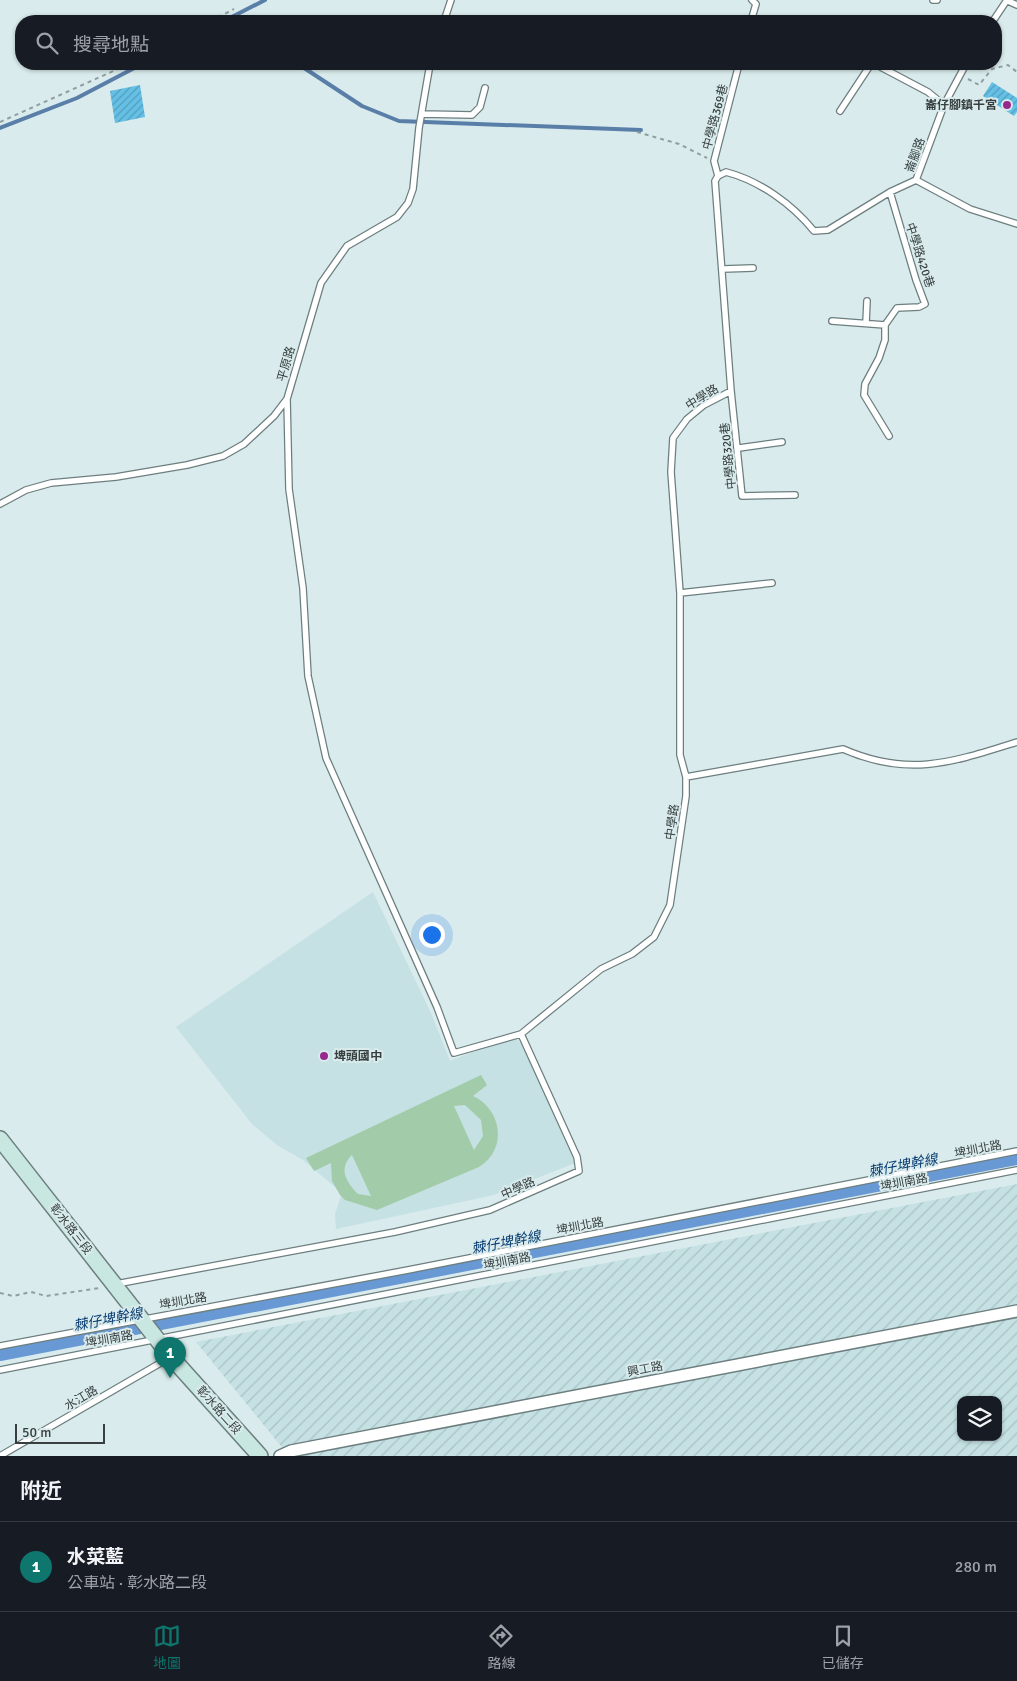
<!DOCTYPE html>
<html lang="zh-TW">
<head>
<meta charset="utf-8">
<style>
  body { margin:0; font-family:Signika,"Noto Sans TC",sans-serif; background:#242831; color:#f1f3f6 }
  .controls { position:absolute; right:15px; bottom:15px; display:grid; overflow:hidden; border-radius:10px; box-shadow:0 1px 4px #0004 }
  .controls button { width:45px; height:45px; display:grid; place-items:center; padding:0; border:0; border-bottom:1px solid #363941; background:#171b24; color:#f1f3f6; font:25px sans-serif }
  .scale { position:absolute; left:15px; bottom:12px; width:90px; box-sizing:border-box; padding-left:5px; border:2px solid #373f3f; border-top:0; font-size:14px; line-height:18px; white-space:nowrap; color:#373f3f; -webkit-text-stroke:4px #d9ebec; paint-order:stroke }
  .you { position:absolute; left:431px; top:934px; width:18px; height:18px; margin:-12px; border:4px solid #fff; border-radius:50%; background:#1a73e8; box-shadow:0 0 0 8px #1a73e833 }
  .badge { display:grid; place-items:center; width:32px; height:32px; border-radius:50%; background:#0f766e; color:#fff; font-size:16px; font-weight:700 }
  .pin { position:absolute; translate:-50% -41px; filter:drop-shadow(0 1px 2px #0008) }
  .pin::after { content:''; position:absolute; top:26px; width:18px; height:15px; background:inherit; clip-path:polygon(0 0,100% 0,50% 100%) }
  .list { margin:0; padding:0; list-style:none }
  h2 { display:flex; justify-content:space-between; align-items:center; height:65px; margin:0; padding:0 20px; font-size:21px }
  h2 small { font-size:16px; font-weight:400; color:#9ea1a6 }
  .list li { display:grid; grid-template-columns:32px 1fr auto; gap:15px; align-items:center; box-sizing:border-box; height:90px; padding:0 20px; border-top:1px solid #363941 }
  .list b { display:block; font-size:19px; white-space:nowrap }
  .list p { margin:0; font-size:16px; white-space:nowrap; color:#9ea1a6 }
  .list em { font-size:16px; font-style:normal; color:#9ea1a6 }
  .icon { flex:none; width:28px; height:28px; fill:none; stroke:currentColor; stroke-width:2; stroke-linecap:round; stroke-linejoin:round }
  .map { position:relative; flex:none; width:1017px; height:1456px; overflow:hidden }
  .search { position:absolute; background:#171b24; box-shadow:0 1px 4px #0004; left:15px; right:15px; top:15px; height:55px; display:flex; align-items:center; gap:12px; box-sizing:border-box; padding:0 18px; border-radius:20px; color:#9ea1a6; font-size:19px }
  .sheet { height:155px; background:#171b24 }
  nav { display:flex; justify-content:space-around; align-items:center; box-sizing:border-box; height:70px; border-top:1px solid #363941; background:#171b24; font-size:14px; color:#9ea1a6 }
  nav a { display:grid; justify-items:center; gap:2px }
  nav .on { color:#0f766e }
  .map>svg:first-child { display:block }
  .built { fill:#c5e1e3 }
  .industrial { fill:url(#industrial-furrows); fill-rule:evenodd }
  .pitch { fill:#a2cca9; fill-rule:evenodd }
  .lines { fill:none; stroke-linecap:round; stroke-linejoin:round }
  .stream { stroke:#597ea7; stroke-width:4 }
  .canal { stroke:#6899d4; stroke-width:12 }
  .building { fill:url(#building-hatch) }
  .lane-casing { stroke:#6d7e7f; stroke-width:8 }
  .street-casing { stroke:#6d7e7f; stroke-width:14 }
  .secondary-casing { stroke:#6d7e7f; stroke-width:18 }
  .path { stroke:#909e9e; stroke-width:2; stroke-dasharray:4 4; stroke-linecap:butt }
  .lane { stroke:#fff; stroke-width:5.5 }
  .street { stroke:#fff; stroke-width:11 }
  .secondary { stroke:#c7e7e0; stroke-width:15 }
  .poi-dot { fill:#96298b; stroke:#d9ebec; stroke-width:2 }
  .labels { text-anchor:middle; stroke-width:4; stroke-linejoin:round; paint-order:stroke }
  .poi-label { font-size:12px; font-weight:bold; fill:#373f3f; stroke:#d9ebec; text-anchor:end }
  .street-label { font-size:12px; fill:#373f3f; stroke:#d9ebec }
  .water-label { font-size:14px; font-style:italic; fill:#083c72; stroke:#d9ebec }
</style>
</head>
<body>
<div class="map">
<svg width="1017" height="1456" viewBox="0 0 1017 1456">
  <defs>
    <pattern id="industrial-furrows" width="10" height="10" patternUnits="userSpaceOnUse" patternTransform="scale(1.25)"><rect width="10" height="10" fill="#c5e1e3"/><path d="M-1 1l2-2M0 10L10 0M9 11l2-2" fill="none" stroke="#aac2c4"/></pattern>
    <pattern id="building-hatch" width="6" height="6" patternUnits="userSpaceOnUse" patternTransform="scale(1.25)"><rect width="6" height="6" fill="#65c0e6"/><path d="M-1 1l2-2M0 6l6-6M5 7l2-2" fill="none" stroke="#549dbc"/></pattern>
  </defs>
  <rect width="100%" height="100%" fill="#d9ebec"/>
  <path class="built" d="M 373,892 L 431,1013 L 450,1061 L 502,1040 L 517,1039 L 525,1051 L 575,1163 L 494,1195 L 336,1229 L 335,1214 L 342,1193 L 303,1160 L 277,1145 L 252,1124 L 176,1027 Z"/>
  <path class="industrial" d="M 1017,1184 L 1017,1456 L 289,1456 L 196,1342 ZM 961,1400 L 998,1400 L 998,1437 L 961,1437 Z"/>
  <path class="pitch" d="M 481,1075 L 487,1085 L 473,1096 C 502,1109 508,1150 479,1167 L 377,1210 L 345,1200 L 340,1195 L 332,1181 L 331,1163 L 314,1171 L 306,1158 ZM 465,1105 L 481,1120 L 483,1136 L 474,1150 L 454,1106 ZM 352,1155 L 371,1196 L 358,1194 C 346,1182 338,1168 352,1155 Z"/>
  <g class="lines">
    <path class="stream" d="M 224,21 L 265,0
      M 298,64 L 362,106 L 399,121 L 641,130
      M 0,128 L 77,98 L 142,64"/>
    <path class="canal" d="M 0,1355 L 1017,1159"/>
  </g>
  <path class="building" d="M 992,82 L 1017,98 L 1017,112 L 1014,116 L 983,96 Z
    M 140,85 L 145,117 L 115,123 L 110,91 Z"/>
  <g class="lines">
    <g class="lane-casing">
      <path id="lane" d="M 933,0 L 937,0
        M 1008,1 L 1017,5
        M 444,21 L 451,0
        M 751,21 L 756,4 L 752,0
        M 993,21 L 1007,0
        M 875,64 L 928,92 L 944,105
        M 840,111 L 871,64
        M 422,114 L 472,115 L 480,107 L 485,88
        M 718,176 L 714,161 L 739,64
        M 916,180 L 944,105 L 966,64
        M 916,180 L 970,209 L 1017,224
        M 723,269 L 753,268
        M 832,321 L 885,325
        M 866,323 L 867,301
        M 731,391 L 742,496 L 795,495
        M 287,399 L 289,489 L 303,588 L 308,676 L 326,758 L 437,1007 L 454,1053 L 521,1034
        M 889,436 L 864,395 L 865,384 L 879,358 L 885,340 L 885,325 L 897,308 L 919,307 L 925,304 L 916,280 L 890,192
        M 739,448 L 782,442
        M 0,504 L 26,490 L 51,483 L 116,477 L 187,465 L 223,456 L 244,444 L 274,416 L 287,399 L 321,283 L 347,246 L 397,217 L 408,203 L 413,189 L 419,128 L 430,64
        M 680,593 L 772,583
        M 686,777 L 843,749 C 909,778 953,762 1017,742
        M 116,1284 L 395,1232 L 490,1210 L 579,1171 L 577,1157 L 521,1034 L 601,969 L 632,954 L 654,937 L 670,905 L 686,796 L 686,777 L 680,755 L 680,593 L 671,472 L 673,438 L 687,419 L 704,405 L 731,391 L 715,181 L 718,176 L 726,172 C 760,181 792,204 814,231 L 828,230 L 890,192 L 916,180
        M 0,1346 L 408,1270 L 1017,1151
        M 0,1370 L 1017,1170
        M 0,1456 L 169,1358"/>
    </g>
    <g class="street-casing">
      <path id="street" d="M 280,1456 L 291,1451 L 1017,1311"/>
    </g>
    <g class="secondary-casing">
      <path id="secondary" d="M 0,1139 L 171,1357 L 260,1456"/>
    </g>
    <path class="path" d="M 211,21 L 234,9
      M 968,79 L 979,85 L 992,69 L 1008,65 L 1017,72
      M 0,122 L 129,64
      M 637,132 L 679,144 L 707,158
      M 0,1293 L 13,1296 L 31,1292 L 46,1296 L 100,1288"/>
    <use href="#lane" class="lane"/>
    <use href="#street" class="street"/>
    <use href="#secondary" class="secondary"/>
  </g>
  <g class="poi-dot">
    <circle cx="1007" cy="105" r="5"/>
    <circle cx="324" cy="1056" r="5"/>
  </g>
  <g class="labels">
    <g class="poi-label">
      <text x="997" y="109">崙仔腳鎮千宮</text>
      <text x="334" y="1060" text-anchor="start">埤頭國中</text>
    </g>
    <g class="street-label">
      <text transform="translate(715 117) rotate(-75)" y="4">中學路369巷</text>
      <text transform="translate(915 155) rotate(-70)" y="4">崙腳路</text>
      <text transform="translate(920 255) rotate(72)" y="4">中學路420巷</text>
      <text transform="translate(286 364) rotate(-74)" y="4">平原路</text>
      <text transform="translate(702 397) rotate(-32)" y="4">中學路</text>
      <text transform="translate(728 456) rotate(-96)" y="4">中學路320巷</text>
      <text transform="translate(672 822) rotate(-82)" y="4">中學路</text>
      <text transform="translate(978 1149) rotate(-11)" y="4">埤圳北路</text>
      <text transform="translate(904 1182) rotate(-11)" y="4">埤圳南路</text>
      <text transform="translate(518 1188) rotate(-24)" y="4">中學路</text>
      <text transform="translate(580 1226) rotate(-11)" y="4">埤圳北路</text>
      <text transform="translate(71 1229) rotate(52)" y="4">彰水路三段</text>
      <text transform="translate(507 1261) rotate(-11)" y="4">埤圳南路</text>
      <text transform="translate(183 1301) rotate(-10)" y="4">埤圳北路</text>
      <text transform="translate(109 1339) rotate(-10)" y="4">埤圳南路</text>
      <text transform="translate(645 1369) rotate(-11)" y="4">興工路</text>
      <text transform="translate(81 1398) rotate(-30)" y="4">水江路</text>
      <text transform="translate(219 1410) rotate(48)" y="4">彰水路二段</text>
    </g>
    <g class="water-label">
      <text transform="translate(903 1165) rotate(-11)" y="5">棘仔埤幹線</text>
      <text transform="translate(506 1242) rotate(-11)" y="5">棘仔埤幹線</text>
      <text transform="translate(108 1319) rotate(-11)" y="5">棘仔埤幹線</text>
    </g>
  </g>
</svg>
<div class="controls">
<button><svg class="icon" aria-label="layers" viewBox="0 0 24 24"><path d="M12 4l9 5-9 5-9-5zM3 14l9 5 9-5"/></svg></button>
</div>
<div class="scale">50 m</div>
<div class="you"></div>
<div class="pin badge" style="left:170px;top:1378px">1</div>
<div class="search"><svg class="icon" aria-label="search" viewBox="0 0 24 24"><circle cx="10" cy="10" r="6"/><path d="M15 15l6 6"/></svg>搜尋地點</div>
</div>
<section class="sheet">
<h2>附近<small></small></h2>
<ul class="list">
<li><span class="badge">1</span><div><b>水菜藍</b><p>公車站 · 彰水路二段</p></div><em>280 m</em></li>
</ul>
</section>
<nav>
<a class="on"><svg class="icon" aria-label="map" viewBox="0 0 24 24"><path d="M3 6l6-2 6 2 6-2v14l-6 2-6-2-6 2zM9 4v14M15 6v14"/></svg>地圖</a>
<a><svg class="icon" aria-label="directions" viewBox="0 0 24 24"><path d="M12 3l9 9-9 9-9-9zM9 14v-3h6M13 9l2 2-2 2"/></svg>路線</a>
<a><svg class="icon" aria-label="saved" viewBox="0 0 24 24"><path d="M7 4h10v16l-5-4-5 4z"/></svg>已儲存</a>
</nav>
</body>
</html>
